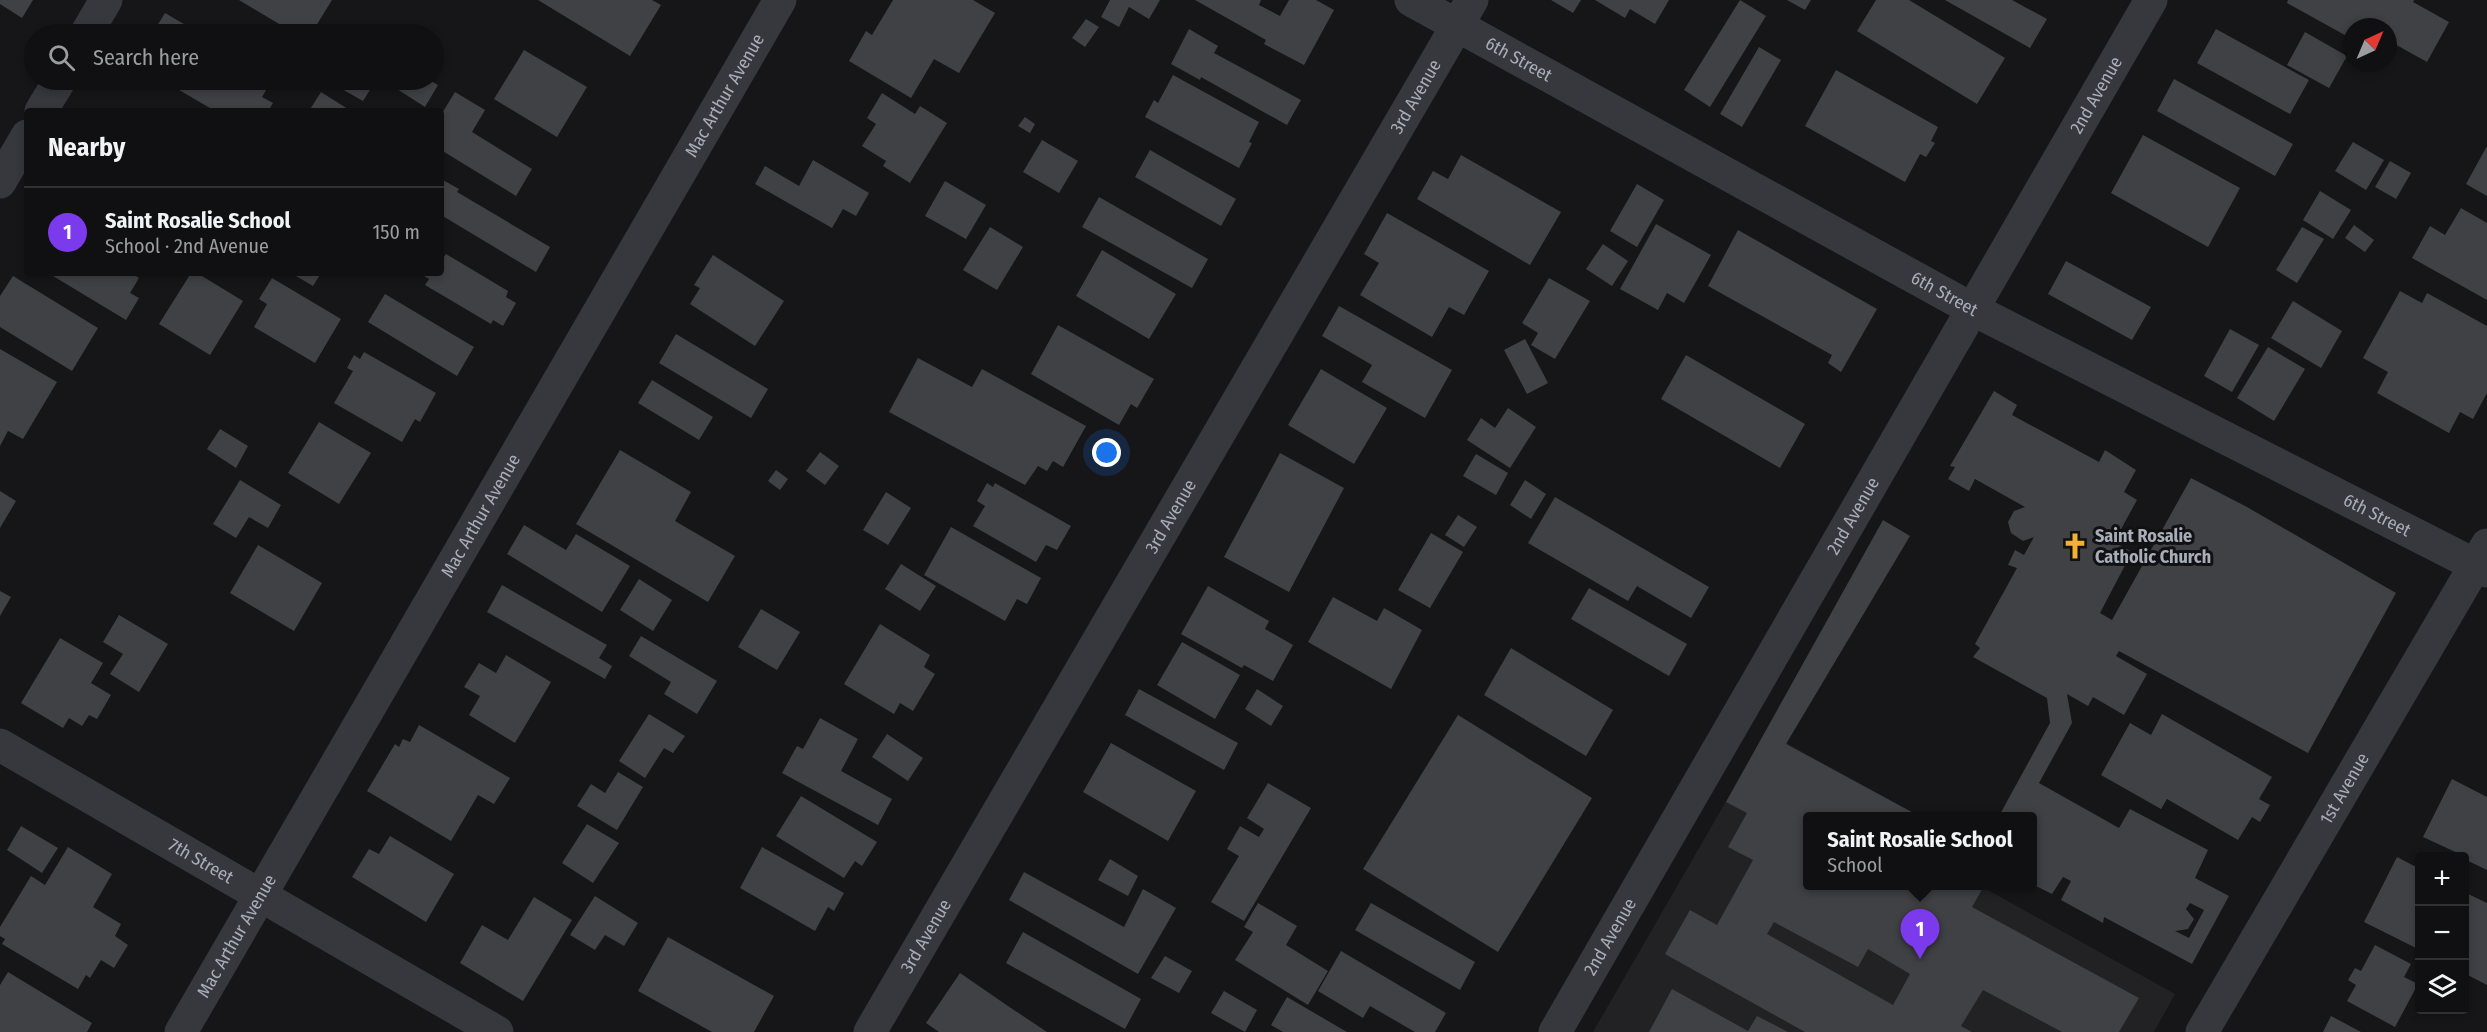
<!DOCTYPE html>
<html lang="en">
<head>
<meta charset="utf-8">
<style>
  body { margin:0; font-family:"Fira Sans Condensed",sans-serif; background:#19191b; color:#f1f3f6 }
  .controls { position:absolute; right:18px; bottom:18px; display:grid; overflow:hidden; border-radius:6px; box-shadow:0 3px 9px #0003 }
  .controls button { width:54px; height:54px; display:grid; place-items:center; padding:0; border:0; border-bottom:2px solid #303032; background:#101012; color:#f1f3f6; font:30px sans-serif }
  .compass { position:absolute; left:2343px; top:18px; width:54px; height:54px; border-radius:50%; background:#101012; box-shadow:0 3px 9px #0003; rotate:44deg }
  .you { position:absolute; left:1107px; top:453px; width:21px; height:21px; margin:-15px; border:4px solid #fff; border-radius:50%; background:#1a73e8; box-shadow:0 0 0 9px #1a73e833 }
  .badge { display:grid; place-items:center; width:39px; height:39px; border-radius:50%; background:#7c3aed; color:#fff; font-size:20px; font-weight:700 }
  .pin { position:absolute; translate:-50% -50px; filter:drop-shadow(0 2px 3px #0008) }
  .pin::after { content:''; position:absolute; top:32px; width:21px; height:18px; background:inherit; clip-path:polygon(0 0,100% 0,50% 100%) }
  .popup { position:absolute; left:1803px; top:812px; width:234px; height:78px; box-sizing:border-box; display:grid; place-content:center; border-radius:6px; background:#101012; filter:drop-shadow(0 2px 4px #0005); font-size:20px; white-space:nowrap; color:#9c9d9f }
  .popup b { font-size:22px; color:#f1f3f6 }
  .popup::after { content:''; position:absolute; left:50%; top:100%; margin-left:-12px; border:12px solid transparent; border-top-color:#101012 }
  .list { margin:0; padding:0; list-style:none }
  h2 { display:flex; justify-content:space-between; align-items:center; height:78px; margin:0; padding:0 24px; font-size:26px }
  h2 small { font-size:20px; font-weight:400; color:#9c9d9f }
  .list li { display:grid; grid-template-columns:39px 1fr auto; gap:18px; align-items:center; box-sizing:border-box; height:90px; padding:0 24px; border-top:2px solid #303032 }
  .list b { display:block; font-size:22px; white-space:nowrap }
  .list p { margin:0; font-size:20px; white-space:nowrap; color:#9c9d9f }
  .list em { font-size:20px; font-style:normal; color:#9c9d9f }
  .icon { flex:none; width:33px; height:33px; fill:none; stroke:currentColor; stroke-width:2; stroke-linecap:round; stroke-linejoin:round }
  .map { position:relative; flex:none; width:2487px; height:1032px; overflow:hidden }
  .search { position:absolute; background:#101012; box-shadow:0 3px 9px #0003; left:24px; top:24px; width:420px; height:66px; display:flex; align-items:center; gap:15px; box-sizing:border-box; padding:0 21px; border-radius:33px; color:#9c9d9f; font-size:22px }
  .panel { position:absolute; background:#101012; box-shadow:0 3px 9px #0003; left:24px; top:108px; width:420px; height:168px; border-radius:6px }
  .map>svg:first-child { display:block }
  .built { fill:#222225 }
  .building { fill:#404145; fill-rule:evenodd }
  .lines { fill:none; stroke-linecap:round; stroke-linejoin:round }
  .minor { stroke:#37383d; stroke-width:33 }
  .labels { text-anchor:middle; stroke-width:6; stroke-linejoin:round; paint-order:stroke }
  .street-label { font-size:18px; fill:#a8adb8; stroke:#111113 }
  .poi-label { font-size:18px; font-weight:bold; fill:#a8adb8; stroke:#111113; text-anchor:start }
</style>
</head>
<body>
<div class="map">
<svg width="2487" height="1032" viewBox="0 0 2487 1032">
  <rect width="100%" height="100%" fill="#161618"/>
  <path class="built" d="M 1766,732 L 1919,816 L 1808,816 L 1808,886 L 1987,886 L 1986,889 L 2175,994 L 2154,1032 L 1593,1032 Z"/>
  <path class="building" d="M 0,0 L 33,0 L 22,18 L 0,4 Z
    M 239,0 L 332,0 L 311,34 L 296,34 Z
    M 538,0 L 652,0 L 661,5 L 630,56 Z
    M 893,0 L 973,0 L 995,13 L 959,73 L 934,59 L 911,98 L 849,61 L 866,31 L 872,35 Z
    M 1110,0 L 1160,0 L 1149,19 L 1129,7 L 1119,27 L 1101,17 Z
    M 1195,0 L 1261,0 L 1259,5 L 1280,16 L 1289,0 L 1316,0 L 1334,10 L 1304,65 L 1264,44 L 1266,40 Z
    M 1551,0 L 1581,0 L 1573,13 Z
    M 1595,0 L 1669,0 L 1655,24 L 1630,9 L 1625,18 Z
    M 1740,0 L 1766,16 L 1710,107 L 1684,90 Z
    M 1787,0 L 1811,0 L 1805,10 Z
    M 1876,0 L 1909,0 L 2005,58 L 1977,104 L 1857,31 Z
    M 1945,0 L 2012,0 L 2047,19 L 2030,48 Z
    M 2288,0 L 2414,0 L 2413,2 L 2449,22 L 2427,62 L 2391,42 L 2388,47 L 2388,27 L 2352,27 L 2352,39 L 2287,3 Z
    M 165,13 L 201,34 L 152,34 Z
    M 1086,19 L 1099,27 L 1085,47 L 1072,38 Z
    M 1189,29 L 1218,46 L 1214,53 L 1301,100 L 1287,125 L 1201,77 L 1200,80 L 1171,64 Z
    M 2216,29 L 2309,80 L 2290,114 L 2197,63 Z
    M 2305,32 L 2347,56 L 2329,88 L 2287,65 Z
    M 1759,47 L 1781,60 L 1742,127 L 1720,114 Z
    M 524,50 L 587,87 L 557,137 L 494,99 Z
    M 1836,70 L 1938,127 L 1931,141 L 1935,143 L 1926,157 L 1920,154 L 1905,182 L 1805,126 Z
    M 1173,75 L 1259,122 L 1249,142 L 1252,143 L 1239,168 L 1145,117 L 1154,100 L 1158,103 Z
    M 2174,79 L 2293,144 L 2275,176 L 2157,111 Z
    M 162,80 L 272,80 L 262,97 L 273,103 L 268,111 L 215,111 Z
    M 326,80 L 376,80 L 363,101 Z
    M 383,80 L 429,80 L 438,85 L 425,107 Z
    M 321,92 L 351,111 L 309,111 Z
    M 455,92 L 485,110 L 472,132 L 532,169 L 516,196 L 441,150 L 441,115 Z
    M 882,93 L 915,114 L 920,106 L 947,123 L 910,183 L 883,166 L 886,161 L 862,146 L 876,124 L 867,118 Z
    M 1025,117 L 1035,124 L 1030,133 L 1018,126 Z
    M 2143,135 L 2240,188 L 2208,247 L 2111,193 Z
    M 1042,140 L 1078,161 L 1059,193 L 1023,172 Z
    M 2353,142 L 2384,160 L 2366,190 L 2335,171 Z
    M 2487,146 L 2487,196 L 2466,184 Z
    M 1150,150 L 1236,199 L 1221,226 L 1135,177 Z
    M 1461,155 L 1561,212 L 1530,265 L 1417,199 L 1433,171 L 1448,179 Z
    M 813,160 L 869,193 L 856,216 L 843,209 L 832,228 L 755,184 L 765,166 L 799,186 Z
    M 2390,161 L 2411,173 L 2396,199 L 2375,187 Z
    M 441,179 L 459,189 L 457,192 L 550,247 L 536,272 L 441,215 Z
    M 945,181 L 986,205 L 966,239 L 925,216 Z
    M 1637,184 L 1664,200 L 1637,247 L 1610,231 Z
    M 2320,191 L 2351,210 L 2333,239 L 2303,220 Z
    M 1099,197 L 1208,259 L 1192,288 L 1082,227 Z
    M 2461,208 L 2487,223 L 2487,300 L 2412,258 L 2430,226 L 2445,235 Z
    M 1387,213 L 1489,271 L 1464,315 L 1449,307 L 1432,337 L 1360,295 L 1379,263 L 1364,254 Z
    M 1656,224 L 1711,255 L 1684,303 L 1667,293 L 1658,310 L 1620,289 Z
    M 2354,225 L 2374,240 L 2365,252 L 2345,238 Z
    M 990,227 L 1023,247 L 997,290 L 963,270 Z
    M 2302,227 L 2324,239 L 2297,283 L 2276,270 Z
    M 1738,230 L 1877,309 L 1841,372 L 1828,363 L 1832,355 L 1708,286 Z
    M 1603,244 L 1628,261 L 1612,286 L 1586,269 Z
    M 1102,250 L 1176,294 L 1149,339 L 1076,296 Z
    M 446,254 L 508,291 L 506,297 L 516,303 L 503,326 L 493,320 L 491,324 L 425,285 L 429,279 L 419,273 L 441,273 L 441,261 Z
    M 713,255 L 784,301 L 755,346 L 690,304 L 700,288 L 694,285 Z
    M 2066,261 L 2151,307 L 2132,340 L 2048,294 Z
    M 48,273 L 131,273 L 139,278 L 130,293 L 139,298 L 126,320 Z
    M 191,273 L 197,273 L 243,301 L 210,355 L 159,324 Z
    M 291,273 L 321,273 L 313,286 Z
    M 13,276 L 98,328 L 72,371 L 0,327 L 0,296 Z
    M 272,278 L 341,319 L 315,363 L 254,327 L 267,304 L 259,299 Z
    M 1549,278 L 1590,301 L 1555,359 L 1531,345 L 1538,333 L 1522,323 Z
    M 2400,291 L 2422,303 L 2427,293 L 2487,326 L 2487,393 L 2473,419 L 2460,412 L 2449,433 L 2377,393 L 2388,372 L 2363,358 Z
    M 385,294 L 474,347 L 457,376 L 368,322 Z
    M 2293,301 L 2342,331 L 2321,368 L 2271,338 Z
    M 1339,306 L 1452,370 L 1425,418 L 1362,382 L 1372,365 L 1322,336 Z
    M 1058,325 L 1154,379 L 1137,408 L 1131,404 L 1119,425 L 1031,374 Z
    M 2230,329 L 2259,345 L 2232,392 L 2204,376 Z
    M 676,334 L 768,389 L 751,418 L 659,363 Z
    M 1525,339 L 1548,383 L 1527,394 L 1504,350 Z
    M 2268,347 L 2305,369 L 2274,421 L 2237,398 Z
    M 0,349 L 57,382 L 23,439 L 8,431 L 0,446 Z
    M 364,352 L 436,393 L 420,422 L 415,419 L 402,442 L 334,403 L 353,371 L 347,368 L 354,355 L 360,359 Z
    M 1686,355 L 1805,424 L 1780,468 L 1661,399 Z
    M 918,358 L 972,387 L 982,369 L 1086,426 L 1063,467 L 1053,461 L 1047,471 L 1038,466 L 1025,485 L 889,412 Z
    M 1321,369 L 1387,408 L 1354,464 L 1288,425 Z
    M 652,380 L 713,417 L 699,440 L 638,403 Z
    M 1994,391 L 2017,405 L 2012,415 L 2099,462 L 2105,450 L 2136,470 L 2124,492 L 2137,500 L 2114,542 L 2132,552 L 2100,613 L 2112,620 L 2191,478 L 2247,507 L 2396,593 L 2308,753 L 2119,651 L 2116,656 L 2147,674 L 2124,715 L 2093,697 L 2088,706 L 2067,694 L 2072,723 L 2039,783 L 2119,828 L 2130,809 L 2208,850 L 2195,878 L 2229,896 L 2192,964 L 2104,917 L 2103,923 L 2061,900 L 2071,881 L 2063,877 L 2052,894 L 2032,884 L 2032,816 L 1999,816 L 2050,723 L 2047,698 L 1973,657 L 1980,648 L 1975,644 L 2017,568 L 2008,565 L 2015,550 L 2024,555 L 2034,537 L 2023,541 L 2011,533 L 2008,522 L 2014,511 L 2025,507 L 1975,479 L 1969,491 L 1948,479 L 1955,467 L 1950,466 ZM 2190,903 L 2204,910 L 2189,938 L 2175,931 L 2188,929 L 2194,919 L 2186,909 Z
    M 1508,408 L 1536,427 L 1510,468 L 1467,440 L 1481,418 L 1495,428 Z
    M 319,422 L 371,453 L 339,504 L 288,473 Z
    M 220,429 L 248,446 L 236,468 L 207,449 Z
    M 620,450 L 691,492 L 675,521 L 735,556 L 708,602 L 576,524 Z
    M 820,452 L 839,466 L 825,485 L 806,471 Z
    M 1280,453 L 1344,488 L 1289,592 L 1224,557 Z
    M 1476,454 L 1508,473 L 1496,495 L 1463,476 Z
    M 776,470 L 788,479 L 780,490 L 768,481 Z
    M 240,480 L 281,505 L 268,528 L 249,517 L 236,538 L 213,524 Z
    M 1525,480 L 1546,494 L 1531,519 L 1510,505 Z
    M 987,483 L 993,487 L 995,483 L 1071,526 L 1057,550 L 1046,545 L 1036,562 L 973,526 L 985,506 L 977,501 Z
    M 0,491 L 16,501 L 0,528 Z
    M 886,492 L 911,508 L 888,545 L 863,530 Z
    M 1555,497 L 1709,587 L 1691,618 L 1637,586 L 1628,601 L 1528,543 Z
    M 1458,515 L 1477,527 L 1464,547 L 1445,535 Z
    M 1883,520 L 1910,536 L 1786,744 L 1919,816 L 1808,816 L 1808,886 L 1984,886 L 1972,907 L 2139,998 L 2119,1032 L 2062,1032 L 1983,990 L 1961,1026 L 1972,1032 L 1805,1032 L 1665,954 L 1690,910 L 1717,925 L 1753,860 L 1728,847 L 1747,813 L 1726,802 ZM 1774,922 L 1858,967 L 1868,949 L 1910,974 L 1893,1005 L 1767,934 Z
    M 524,525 L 566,550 L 576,534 L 630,566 L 602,612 L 507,554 Z
    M 951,527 L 1041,578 L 1027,604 L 1017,599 L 1005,621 L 924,575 Z
    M 1431,533 L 1463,552 L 1430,608 L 1398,590 Z
    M 258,545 L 322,583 L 294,631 L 230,593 Z
    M 901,564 L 936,586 L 920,611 L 885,589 Z
    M 639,579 L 672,600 L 653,631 L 620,610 Z
    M 502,585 L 607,645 L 599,658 L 612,666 L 605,679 L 487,612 Z
    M 1208,586 L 1269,621 L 1265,629 L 1293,645 L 1273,681 L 1244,665 L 1242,668 L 1181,634 Z
    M 1589,588 L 1687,644 L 1669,676 L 1571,619 Z
    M 0,591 L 11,597 L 0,616 Z
    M 1333,597 L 1377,621 L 1384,608 L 1422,630 L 1391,689 L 1308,642 Z
    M 761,609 L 800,632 L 777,670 L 738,647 Z
    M 119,615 L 168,644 L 139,692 L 110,674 L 123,654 L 103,642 Z
    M 880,624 L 930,655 L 924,667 L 935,674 L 913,711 L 900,703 L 894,714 L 844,684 Z
    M 641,636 L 717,681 L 697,714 L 664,694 L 671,682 L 629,656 Z
    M 60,638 L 103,663 L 91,683 L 111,695 L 97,719 L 89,715 L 82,726 L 69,718 L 63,728 L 21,703 Z
    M 1182,642 L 1240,675 L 1215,719 L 1157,685 Z
    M 1511,648 L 1613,710 L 1586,756 L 1484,695 Z
    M 506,655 L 551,682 L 515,743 L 469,715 L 480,696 L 464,687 L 479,663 L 496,673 Z
    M 1139,689 L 1238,743 L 1224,770 L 1125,715 Z
    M 1257,689 L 1283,706 L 1271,726 L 1245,709 Z
    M 649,714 L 685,736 L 673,753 L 664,748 L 645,778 L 619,761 Z
    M 2162,714 L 2272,777 L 2259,799 L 2270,805 L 2260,822 L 2252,817 L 2238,840 L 2167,799 L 2161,809 L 2101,775 L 2130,723 L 2151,735 Z
    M 1458,715 L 1592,798 L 1498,952 L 1363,869 Z
    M 820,718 L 858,739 L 841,771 L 892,799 L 878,825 L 782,773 L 797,746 L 803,749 Z
    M 419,725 L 510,778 L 494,804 L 478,795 L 451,841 L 367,791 L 395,744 L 399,747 L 403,739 L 410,742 Z
    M 887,734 L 923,758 L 908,781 L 872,757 Z
    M 1111,743 L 1196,791 L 1168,841 L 1083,792 Z
    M 618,772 L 643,787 L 617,830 L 577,806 L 591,784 L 605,793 Z
    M 2452,779 L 2487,797 L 2487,870 L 2464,859 L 2464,856 L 2423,837 Z
    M 1268,783 L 1311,808 L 1244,921 L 1211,902 L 1239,856 L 1227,849 L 1240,826 L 1259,837 L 1264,829 L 1247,818 Z
    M 801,796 L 877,842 L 862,866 L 855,861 L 844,878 L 776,836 Z
    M 587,824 L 619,843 L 593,883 L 562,863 Z
    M 21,826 L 58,848 L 42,873 L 7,850 Z
    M 390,836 L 454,874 L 426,922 L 352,877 L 369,849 L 379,854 Z
    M 68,847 L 112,874 L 93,907 L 121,924 L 115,936 L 128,945 L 114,968 L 101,960 L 90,978 L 86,975 L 78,989 L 2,944 L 5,939 L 0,936 L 0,927 L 31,876 L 45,885 Z
    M 762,847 L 844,893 L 834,911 L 828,907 L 815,931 L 740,888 Z
    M 2397,857 L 2420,869 L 2420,950 L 2364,922 Z
    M 1110,859 L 1138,876 L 1128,896 L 1098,880 Z
    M 1024,872 L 1124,927 L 1143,889 L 1176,908 L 1138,974 L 1009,900 Z
    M 2464,892 L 2487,903 L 2487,985 L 2464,973 Z
    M 595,896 L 638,923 L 624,946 L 605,935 L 595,950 L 570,935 Z
    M 534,897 L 572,920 L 523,1001 L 460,963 L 482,925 L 508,940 Z
    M 1258,903 L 1297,926 L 1286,945 L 1328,971 L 1308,1005 L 1235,960 L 1253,932 L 1244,927 Z
    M 1371,903 L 1475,962 L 1460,990 L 1355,930 Z
    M 1023,932 L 1141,999 L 1125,1029 L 1006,963 Z
    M 668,937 L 774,996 L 754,1032 L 712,1032 L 638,991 Z
    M 2375,945 L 2411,964 L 2404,977 L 2418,984 L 2395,1027 L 2347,1001 L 2356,985 L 2348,980 L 2355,968 L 2361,971 Z
    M 1341,951 L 1446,1013 L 1435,1032 L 1415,1032 L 1370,1006 L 1363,1018 L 1318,991 Z
    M 1165,956 L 1192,971 L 1179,993 L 1151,978 Z
    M 8,972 L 92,1023 L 87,1032 L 0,1032 L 0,985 Z
    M 960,973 L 1008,1006 L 1047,1032 L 939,1032 L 926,1023 Z
    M 1672,989 L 1748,1031 L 1757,1016 L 1788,1032 L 1649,1032 Z
    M 1224,991 L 1257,1010 L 1245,1032 L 1211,1013 Z
    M 1287,997 L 1347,1032 L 1283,1032 L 1271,1025 Z
    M 2331,1016 L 2361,1032 L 2323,1032 Z"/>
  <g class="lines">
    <g class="minor">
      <path id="s1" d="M 1411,0 L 1972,309 L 2487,571"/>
      <path d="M 86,34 L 106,0"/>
      <path d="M 41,111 L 60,80"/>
      <path d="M 0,182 L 27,136"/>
      <path id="s2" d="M 0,745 L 497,1032"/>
      <path id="s3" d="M 181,1032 L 780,0"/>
      <path id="s4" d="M 870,1032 L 1472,0"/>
      <path id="s5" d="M 1555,1032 L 2151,0"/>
      <path id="s6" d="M 2202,1032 L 2487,545"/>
    </g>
  </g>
  <defs>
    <g id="church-bare" transform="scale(2.07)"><path d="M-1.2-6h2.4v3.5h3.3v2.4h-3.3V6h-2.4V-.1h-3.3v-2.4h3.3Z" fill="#f2b134" stroke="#111113" stroke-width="2.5" paint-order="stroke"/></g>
  </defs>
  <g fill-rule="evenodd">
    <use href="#church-bare" x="2075" y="546"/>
  </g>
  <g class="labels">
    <g class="street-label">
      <text dy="6" stroke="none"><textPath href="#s1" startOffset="123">6th Street</textPath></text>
      <text dy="6" stroke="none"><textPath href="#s5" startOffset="1082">2nd Avenue</textPath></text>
      <text dy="6" stroke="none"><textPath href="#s3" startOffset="1083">Mac Arthur Avenue</textPath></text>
      <text dy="6" stroke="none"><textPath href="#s4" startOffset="1083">3rd Avenue</textPath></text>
      <text dy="6" stroke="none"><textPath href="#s1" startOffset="609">6th Street</textPath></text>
      <text dy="6" stroke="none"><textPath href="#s1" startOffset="1095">6th Street</textPath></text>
      <text dy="6" stroke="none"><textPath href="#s3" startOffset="597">Mac Arthur Avenue</textPath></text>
      <text dy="6" stroke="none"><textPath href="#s4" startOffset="597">3rd Avenue</textPath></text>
      <text dy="6" stroke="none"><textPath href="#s5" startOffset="596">2nd Avenue</textPath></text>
      <text dy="6" stroke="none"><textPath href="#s6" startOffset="282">1st Avenue</textPath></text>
      <text dy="6" stroke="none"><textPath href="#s2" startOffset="232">7th Street</textPath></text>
      <text dy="6" stroke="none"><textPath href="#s4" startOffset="111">3rd Avenue</textPath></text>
      <text dy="6" stroke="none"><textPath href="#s3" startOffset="111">Mac Arthur Avenue</textPath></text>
      <text dy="6" stroke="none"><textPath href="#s5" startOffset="110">2nd Avenue</textPath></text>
    </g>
    <g class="poi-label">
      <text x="2095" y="542">Saint Rosalie<tspan x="2095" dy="21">Catholic Church</tspan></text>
    </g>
  </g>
</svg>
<div class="controls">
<button>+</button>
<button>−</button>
<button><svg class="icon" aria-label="layers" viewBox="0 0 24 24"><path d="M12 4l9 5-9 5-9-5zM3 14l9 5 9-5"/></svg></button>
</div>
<svg class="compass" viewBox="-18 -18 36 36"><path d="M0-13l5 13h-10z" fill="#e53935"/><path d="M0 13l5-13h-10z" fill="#9c9d9f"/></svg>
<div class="you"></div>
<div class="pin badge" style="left:1920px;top:959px">1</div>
<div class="popup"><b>Saint Rosalie School</b>School</div>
<div class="search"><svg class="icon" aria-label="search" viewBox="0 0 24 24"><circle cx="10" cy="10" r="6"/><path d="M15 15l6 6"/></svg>Search here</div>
<section class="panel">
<h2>Nearby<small></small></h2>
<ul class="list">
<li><span class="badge">1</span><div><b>Saint Rosalie School</b><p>School · 2nd Avenue</p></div><em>150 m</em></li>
</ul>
</section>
</div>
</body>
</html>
